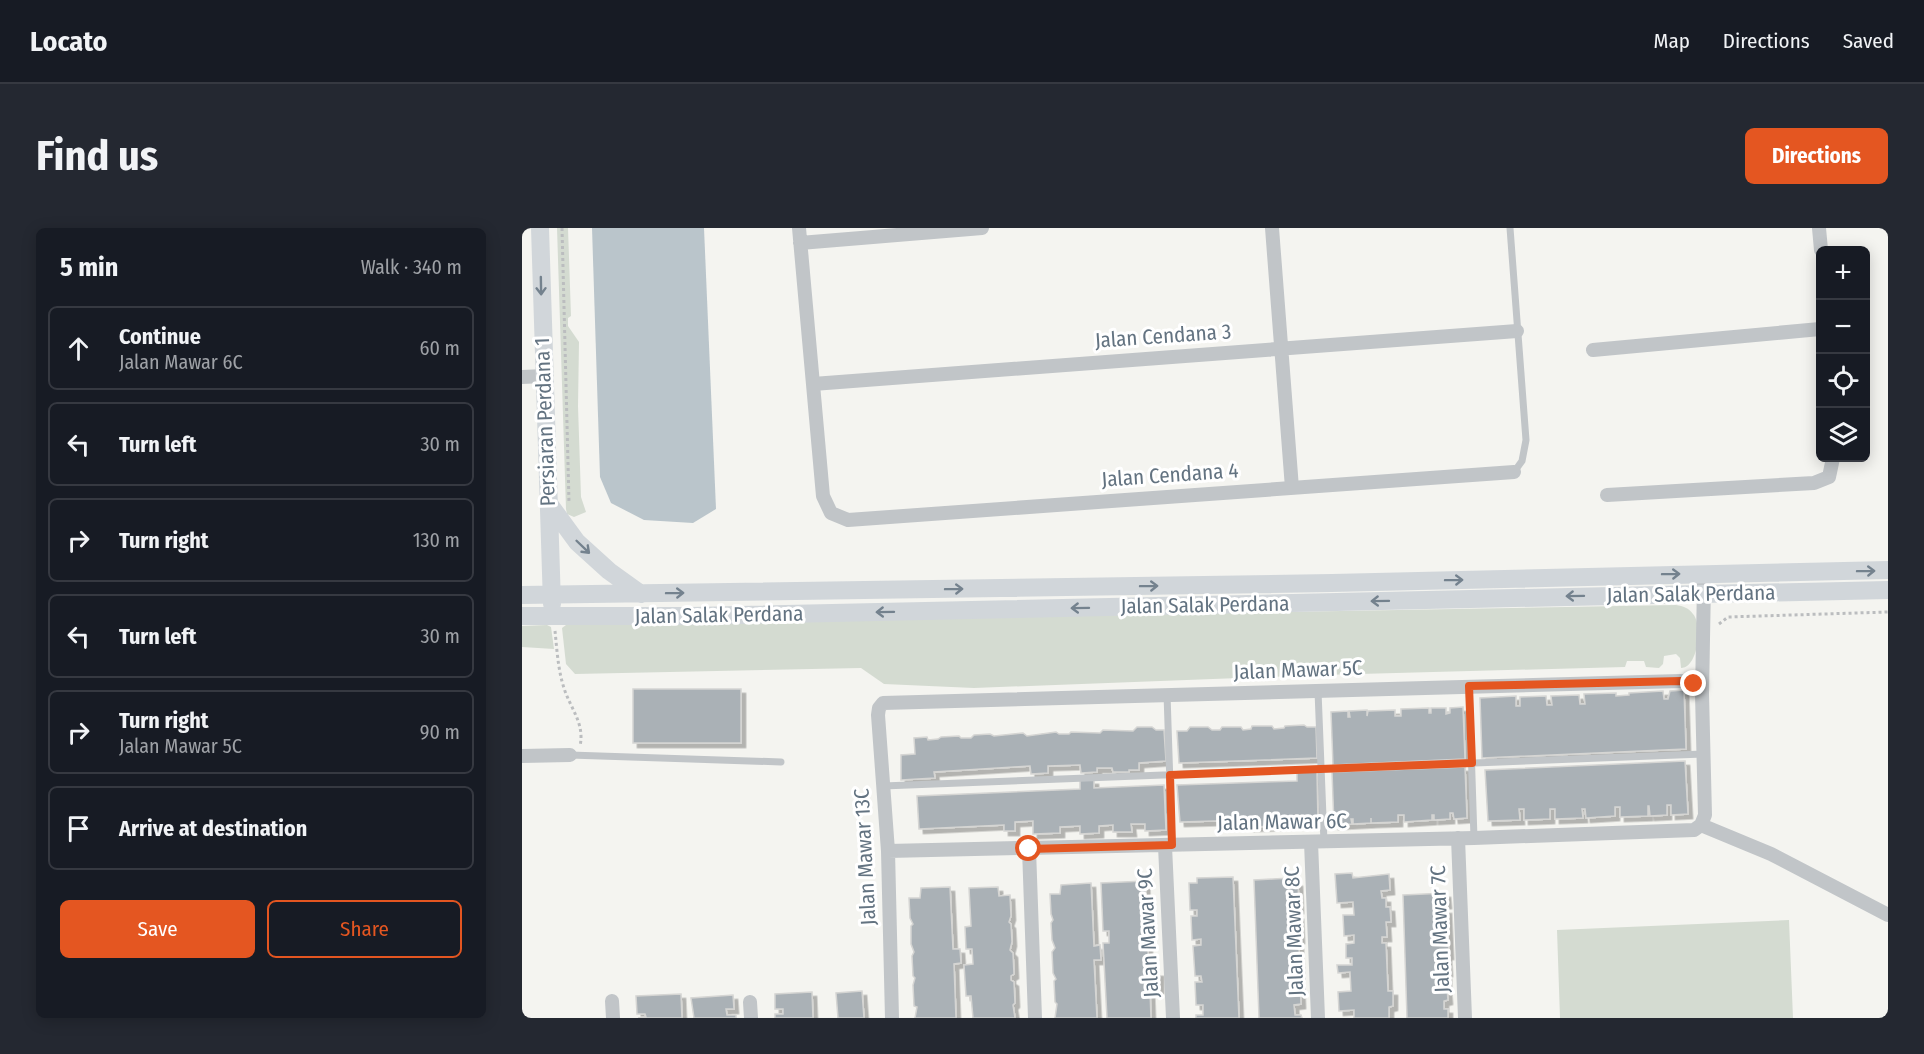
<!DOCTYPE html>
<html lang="en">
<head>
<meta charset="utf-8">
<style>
  body { margin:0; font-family:"Fira Sans Condensed",sans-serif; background:#242831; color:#f1f3f6 }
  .controls { position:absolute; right:18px; top:18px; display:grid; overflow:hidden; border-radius:9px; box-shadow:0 3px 15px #0003 }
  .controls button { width:54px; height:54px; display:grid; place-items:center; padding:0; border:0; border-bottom:2px solid #363941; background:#171b24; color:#f1f3f6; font:30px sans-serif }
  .stop { position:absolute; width:18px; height:18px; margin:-14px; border:4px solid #e45621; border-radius:50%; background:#fff }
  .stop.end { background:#e45621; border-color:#fff; box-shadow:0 2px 6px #0008 }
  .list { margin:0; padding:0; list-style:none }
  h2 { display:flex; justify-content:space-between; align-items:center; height:78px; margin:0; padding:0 24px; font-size:26px }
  h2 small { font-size:20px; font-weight:400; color:#9ea1a6 }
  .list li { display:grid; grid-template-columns:39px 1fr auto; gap:18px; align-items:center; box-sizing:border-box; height:84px; margin:0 12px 12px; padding:0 12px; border:2px solid #363941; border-radius:9px }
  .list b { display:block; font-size:22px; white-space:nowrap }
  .list p { margin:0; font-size:20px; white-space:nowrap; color:#9ea1a6 }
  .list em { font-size:20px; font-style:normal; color:#9ea1a6 }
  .actions { display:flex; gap:12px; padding:18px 24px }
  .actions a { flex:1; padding:14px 0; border:2px solid #e45621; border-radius:9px; text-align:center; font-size:21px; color:#e45621 }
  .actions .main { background:#e45621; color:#fff }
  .icon { flex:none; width:33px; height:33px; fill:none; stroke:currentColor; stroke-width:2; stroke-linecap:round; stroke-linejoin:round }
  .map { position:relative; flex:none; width:1366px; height:790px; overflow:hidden; border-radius:9px }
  header { display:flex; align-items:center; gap:36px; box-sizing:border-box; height:84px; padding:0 30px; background:#171b24; border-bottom:2px solid #363941 }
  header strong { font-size:28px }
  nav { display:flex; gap:33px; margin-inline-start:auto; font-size:21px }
  .intro { display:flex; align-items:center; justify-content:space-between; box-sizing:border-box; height:144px; padding:0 36px }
  h1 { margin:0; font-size:42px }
  .button { padding:15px 27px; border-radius:9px; background:#e45621; color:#fff; font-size:21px; font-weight:700 }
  main { display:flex; gap:36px; padding:0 36px }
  aside { flex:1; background:#171b24; border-radius:9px; box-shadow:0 3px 15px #0003 }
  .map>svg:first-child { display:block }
  .green { fill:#d4dbd1 }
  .water { fill:#bac5cb }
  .building { fill:#aab1b6; stroke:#d5d5d3; stroke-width:1.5; filter:url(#shadow) }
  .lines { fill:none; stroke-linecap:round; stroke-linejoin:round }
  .path { stroke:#bbbdbf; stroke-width:3; stroke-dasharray:3 3; stroke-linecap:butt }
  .lane { stroke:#c1c5c8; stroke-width:7 }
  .street { stroke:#c1c5c8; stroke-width:14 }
  .secondary { stroke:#d1d6da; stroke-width:18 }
  .oneway { stroke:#74828e }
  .route { stroke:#e45621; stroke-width:8 }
  .labels { text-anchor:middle; stroke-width:6; stroke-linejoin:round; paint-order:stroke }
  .street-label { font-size:21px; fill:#637381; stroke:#fff }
</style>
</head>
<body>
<header>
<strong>Locato</strong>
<nav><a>Map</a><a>Directions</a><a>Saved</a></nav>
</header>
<div class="intro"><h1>Find us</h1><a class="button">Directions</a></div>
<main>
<aside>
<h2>5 min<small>Walk · 340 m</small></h2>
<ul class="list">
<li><svg class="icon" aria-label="ahead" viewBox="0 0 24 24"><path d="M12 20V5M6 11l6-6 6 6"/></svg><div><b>Continue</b><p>Jalan Mawar 6C</p></div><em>60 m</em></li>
<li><svg class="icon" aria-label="left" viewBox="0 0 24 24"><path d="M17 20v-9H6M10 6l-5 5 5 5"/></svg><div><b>Turn left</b></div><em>30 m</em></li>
<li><svg class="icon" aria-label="right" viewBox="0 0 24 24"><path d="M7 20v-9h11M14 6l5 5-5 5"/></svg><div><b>Turn right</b></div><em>130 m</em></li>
<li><svg class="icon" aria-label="left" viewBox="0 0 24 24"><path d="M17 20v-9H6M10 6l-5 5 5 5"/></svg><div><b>Turn left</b></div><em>30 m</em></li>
<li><svg class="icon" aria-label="right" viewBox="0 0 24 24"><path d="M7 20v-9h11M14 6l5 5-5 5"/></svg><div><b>Turn right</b><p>Jalan Mawar 5C</p></div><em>90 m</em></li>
<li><svg class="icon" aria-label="arrive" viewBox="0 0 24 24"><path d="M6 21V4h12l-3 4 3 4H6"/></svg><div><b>Arrive at destination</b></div></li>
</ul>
<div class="actions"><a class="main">Save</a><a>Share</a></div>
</aside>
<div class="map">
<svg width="1366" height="790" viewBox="0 0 1366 790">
  <defs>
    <filter id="shadow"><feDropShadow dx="4.5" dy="4.5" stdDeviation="0" flood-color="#0004"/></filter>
  </defs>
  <rect width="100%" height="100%" fill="#f4f4f0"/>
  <path class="green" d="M 35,0 L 46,0 L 49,88 L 46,90 L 46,98 L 57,114 L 56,178 L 59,269 L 64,284 L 52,289 L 45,286 L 44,281 Z
    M 1154,377 C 1161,378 1167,380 1171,386 C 1181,397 1176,440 1159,440 L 1158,430 L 1154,426 L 1142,428 L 1141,436 L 1137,440 L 1124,439 L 1122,433 L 1105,433 L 1103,439 L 800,447 L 452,460 L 362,456 L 339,440 L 53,446 L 44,436 L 40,400 L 44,397 Z
    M 25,397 L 29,399 L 32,421 L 0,419 L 0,398 Z
    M 1267,692 L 1271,790 L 1038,790 L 1035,702 Z"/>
  <path class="water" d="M 70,0 L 182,0 L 194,281 L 171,295 L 122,292 L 89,275 L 78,249 Z"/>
  <path class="building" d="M 111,461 L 219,461 L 219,515 L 111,515 Z
    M 1162,462 L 1164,521 L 960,530 L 958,470 L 994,468 L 994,478 L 998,478 L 998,469 L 1024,468 L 1025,477 L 1030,477 L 1029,468 L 1057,467 L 1058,476 L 1063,476 L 1062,466 L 1094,465 L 1094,468 L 1107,467 L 1107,465 L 1141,463 L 1142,471 L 1146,471 L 1148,463 Z
    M 941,479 L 943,531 L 811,537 L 809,484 L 826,483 L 826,489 L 828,489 L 827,483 L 845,482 L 845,488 L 846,483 L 873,482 L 873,488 L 879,488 L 879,481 L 907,480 L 907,485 L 909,485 L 909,480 L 924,480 L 924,486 L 928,485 L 928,480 Z
    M 782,497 L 785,499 L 794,499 L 795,530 L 657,535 L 655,503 L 665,503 L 668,499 L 686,499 L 690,502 L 698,502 L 700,499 L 719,499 L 721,502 L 729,501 L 730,498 L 750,498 L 752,501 L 762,500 L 763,498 Z
    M 615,499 L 630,499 L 634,502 L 642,502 L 644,533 L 617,535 L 617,542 L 607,542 L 607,544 L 591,544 L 590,540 L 575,540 L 575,544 L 559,545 L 558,537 L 526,538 L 526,545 L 509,546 L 508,538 L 412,544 L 413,550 L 379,552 L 379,527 L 393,526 L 392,510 L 405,509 L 406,512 L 416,511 L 419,509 L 437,508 L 439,510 L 449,510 L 452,507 L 468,506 L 472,508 L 501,505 L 505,508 L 534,504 L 537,506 L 547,506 L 549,504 L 578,505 L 581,502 L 611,503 Z
    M 1163,533 L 1166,586 L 1149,587 L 1149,577 L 1145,577 L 1145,587 L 1128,588 L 1127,578 L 1126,578 L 1126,588 L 1098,589 L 1098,579 L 1093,579 L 1093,588 L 1064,590 L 1063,581 L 1060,581 L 1061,590 L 1033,591 L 1033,581 L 1028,581 L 1028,591 L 1002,592 L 1002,581 L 997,581 L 998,592 L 966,593 L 963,542 Z
    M 943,539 L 945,590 L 932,591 L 931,585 L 928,585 L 928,591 L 912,592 L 912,587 L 910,587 L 910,592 L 882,594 L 882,587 L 876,587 L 876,594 L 849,595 L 849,590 L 849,595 L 831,596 L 831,591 L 829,591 L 830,596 L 812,597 L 810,544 Z
    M 775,544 L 795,544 L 796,595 L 778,596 L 776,587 L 774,587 L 774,594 L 772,595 L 760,596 L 758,592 L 759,598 L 727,599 L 727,592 L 658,594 L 655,557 L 775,553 Z
    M 558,552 L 572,552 L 572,560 L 642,557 L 644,602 L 623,603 L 623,596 L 609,596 L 610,604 L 591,604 L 591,597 L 577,598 L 577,605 L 558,606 L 558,598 L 538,599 L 538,605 L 511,606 L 511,593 L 493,594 L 493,603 L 482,603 L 482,597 L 397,601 L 395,568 L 558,561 Z
    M 830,645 L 831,650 L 867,646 L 868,662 L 859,663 L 860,670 L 864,670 L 864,679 L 868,679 L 869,694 L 864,694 L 865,709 L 860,709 L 860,715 L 864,715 L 866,763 L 871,763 L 871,778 L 867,779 L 867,790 L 832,790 L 832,782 L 817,783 L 816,764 L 829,763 L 828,744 L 816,745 L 815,737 L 830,737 L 830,730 L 824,730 L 824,716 L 832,715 L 832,707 L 822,708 L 821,687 L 832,687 L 831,674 L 815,675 L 813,646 Z
    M 711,649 L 717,790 L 674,790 L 674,787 L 681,787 L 681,777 L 674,777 L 673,754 L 680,754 L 679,748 L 673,748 L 671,718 L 679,717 L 679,711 L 670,712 L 669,688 L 675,688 L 675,682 L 668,682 L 667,655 L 675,655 L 675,650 Z
    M 768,650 L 768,654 L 776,654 L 777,681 L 770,681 L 771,688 L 777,687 L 778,711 L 769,711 L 769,717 L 777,717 L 778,747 L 771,748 L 771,754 L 778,753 L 779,776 L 772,777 L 773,787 L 779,787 L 780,790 L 737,790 L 732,652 Z
    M 623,653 L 627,744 L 637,744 L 637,761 L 628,762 L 629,790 L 585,790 L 581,715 L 587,715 L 587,703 L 581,703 L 579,655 Z
    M 569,655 L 572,718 L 578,717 L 579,732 L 572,732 L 575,790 L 533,790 L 535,776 L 533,774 L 532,753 L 534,751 L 531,745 L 530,724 L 533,720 L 530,712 L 529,695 L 531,692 L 529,686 L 528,666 L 538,666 L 539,657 Z
    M 428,659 L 431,721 L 438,721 L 439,735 L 432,736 L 434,790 L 393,790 L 395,779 L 392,778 L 391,757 L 393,750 L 391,748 L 390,728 L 392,724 L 389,716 L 389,698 L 391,696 L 388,690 L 387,670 L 398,670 L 399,660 Z
    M 476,659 L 477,668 L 488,667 L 489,688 L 487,694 L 489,696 L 490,714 L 488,722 L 491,725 L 492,746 L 489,748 L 489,752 L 492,754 L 493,775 L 491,777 L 493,790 L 451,790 L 449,768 L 444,768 L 442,737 L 451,736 L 450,721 L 444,721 L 443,699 L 449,698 L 447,660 Z
    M 924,665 L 925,676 L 917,677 L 917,682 L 925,681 L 927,727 L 917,727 L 925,727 L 926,744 L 918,744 L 919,747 L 925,747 L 925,756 L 917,756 L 917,761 L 925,760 L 926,772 L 922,773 L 922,781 L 926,781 L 926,790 L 885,790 L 881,667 Z
    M 340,763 L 342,790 L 316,790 L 314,765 Z
    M 290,764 L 291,790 L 253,790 L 253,786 L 261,786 L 261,781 L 253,781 L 253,766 Z
    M 159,766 L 160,790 L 116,790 L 124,789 L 123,786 L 115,786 L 114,768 Z
    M 211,767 L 212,781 L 204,781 L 205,787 L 214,787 L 214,790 L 172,790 L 169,770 Z"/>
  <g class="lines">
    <path class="path" d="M 40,0 L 47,274
      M 1197,396 L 1206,389 L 1366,384
      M 33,403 C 35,422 36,442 42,460 C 48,480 63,495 58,518"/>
    <path class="lane" d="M 988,0 L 1004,212 L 1000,233 L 992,244
      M 947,458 L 952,610
      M 796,463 L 802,614
      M 645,466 L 650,617
      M 48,527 L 259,534
      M 361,558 L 1181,526"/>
    <path class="street" d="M 277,0 L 301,268 L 309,285 L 326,292 L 992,244
      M 750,0 L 770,260
      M 1297,0 L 1299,22
      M 278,15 L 460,0
      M 1071,122 L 1298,101
      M 0,149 L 22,148
      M 291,156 L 995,103
      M 1085,267 L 1292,255 L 1307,249 L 1311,230
      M 0,528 L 48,527
      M 1179,597 L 1249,626 L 1366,687
      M 936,610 L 943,790
      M 789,614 L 796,790
      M 643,618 L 651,790
      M 507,621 L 513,790
      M 366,623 L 952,610 L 1172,602 L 1179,597 L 1183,587 L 1180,466 L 1182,356
      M 90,773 L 91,790
      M 228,774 L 229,790
      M 370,790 L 366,623 L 356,487 L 357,480 L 361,475 L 1159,453 L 1172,456 L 1180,466"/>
    <path class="secondary" d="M 18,0 L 30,376
      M 25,273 L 55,314 L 87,343 L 119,366
      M 0,367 L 810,355 L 1366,342
      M 0,388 L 169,388 L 1366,362"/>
  </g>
  <defs><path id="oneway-shaft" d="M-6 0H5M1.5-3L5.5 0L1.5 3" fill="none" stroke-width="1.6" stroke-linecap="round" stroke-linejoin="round" transform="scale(1.5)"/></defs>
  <g class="oneway">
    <use href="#oneway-shaft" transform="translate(19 58) rotate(89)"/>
    <use href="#oneway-shaft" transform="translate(61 319) rotate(44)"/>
    <use href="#oneway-shaft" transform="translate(1344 343) rotate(-1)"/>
    <use href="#oneway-shaft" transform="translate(1149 346) rotate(-1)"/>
    <use href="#oneway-shaft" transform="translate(932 352) rotate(-1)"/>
    <use href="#oneway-shaft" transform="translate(627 358) rotate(-1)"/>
    <use href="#oneway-shaft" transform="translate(432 361) rotate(-1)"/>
    <use href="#oneway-shaft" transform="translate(153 365) rotate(-1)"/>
    <use href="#oneway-shaft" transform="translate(1053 368) rotate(179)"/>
    <use href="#oneway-shaft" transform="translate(858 373) rotate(179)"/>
    <use href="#oneway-shaft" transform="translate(558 380) rotate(179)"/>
    <use href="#oneway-shaft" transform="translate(363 384) rotate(179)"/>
  </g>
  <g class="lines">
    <path class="route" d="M 507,621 L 650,617 L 648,547 L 950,535 L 947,458 L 1159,453 L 1172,456"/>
  </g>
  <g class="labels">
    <g class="street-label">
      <text transform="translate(641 108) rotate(-4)" y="7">Jalan Cendana 3</text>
      <text transform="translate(23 194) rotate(-92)" y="7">Persiaran Perdana 1</text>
      <text transform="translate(648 247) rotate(-4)" y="7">Jalan Cendana 4</text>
      <text transform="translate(1169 366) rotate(-1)" y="7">Jalan Salak Perdana</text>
      <text transform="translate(683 377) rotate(-1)" y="7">Jalan Salak Perdana</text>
      <text transform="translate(197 387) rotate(-1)" y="7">Jalan Salak Perdana</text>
      <text transform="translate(776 442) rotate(-2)" y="7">Jalan Mawar 5C</text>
      <text transform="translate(760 594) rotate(-1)" y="7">Jalan Mawar 6C</text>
      <text transform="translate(343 629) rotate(-93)" y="7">Jalan Mawar 13C</text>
      <text transform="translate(918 701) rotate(-92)" y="7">Jalan Mawar 7C</text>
      <text transform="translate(772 703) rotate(-92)" y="7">Jalan Mawar 8C</text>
      <text transform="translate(626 705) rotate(-93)" y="7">Jalan Mawar 9C</text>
    </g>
  </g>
</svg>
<div class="controls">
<button>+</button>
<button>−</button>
<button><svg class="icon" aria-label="locate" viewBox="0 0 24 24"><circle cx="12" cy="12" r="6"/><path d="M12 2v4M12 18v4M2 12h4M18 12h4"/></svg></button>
<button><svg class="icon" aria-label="layers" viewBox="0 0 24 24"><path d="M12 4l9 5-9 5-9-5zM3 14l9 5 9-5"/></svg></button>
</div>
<div class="stop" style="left:507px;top:621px"></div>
<div class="stop end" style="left:1172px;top:456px"></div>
</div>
</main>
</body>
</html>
